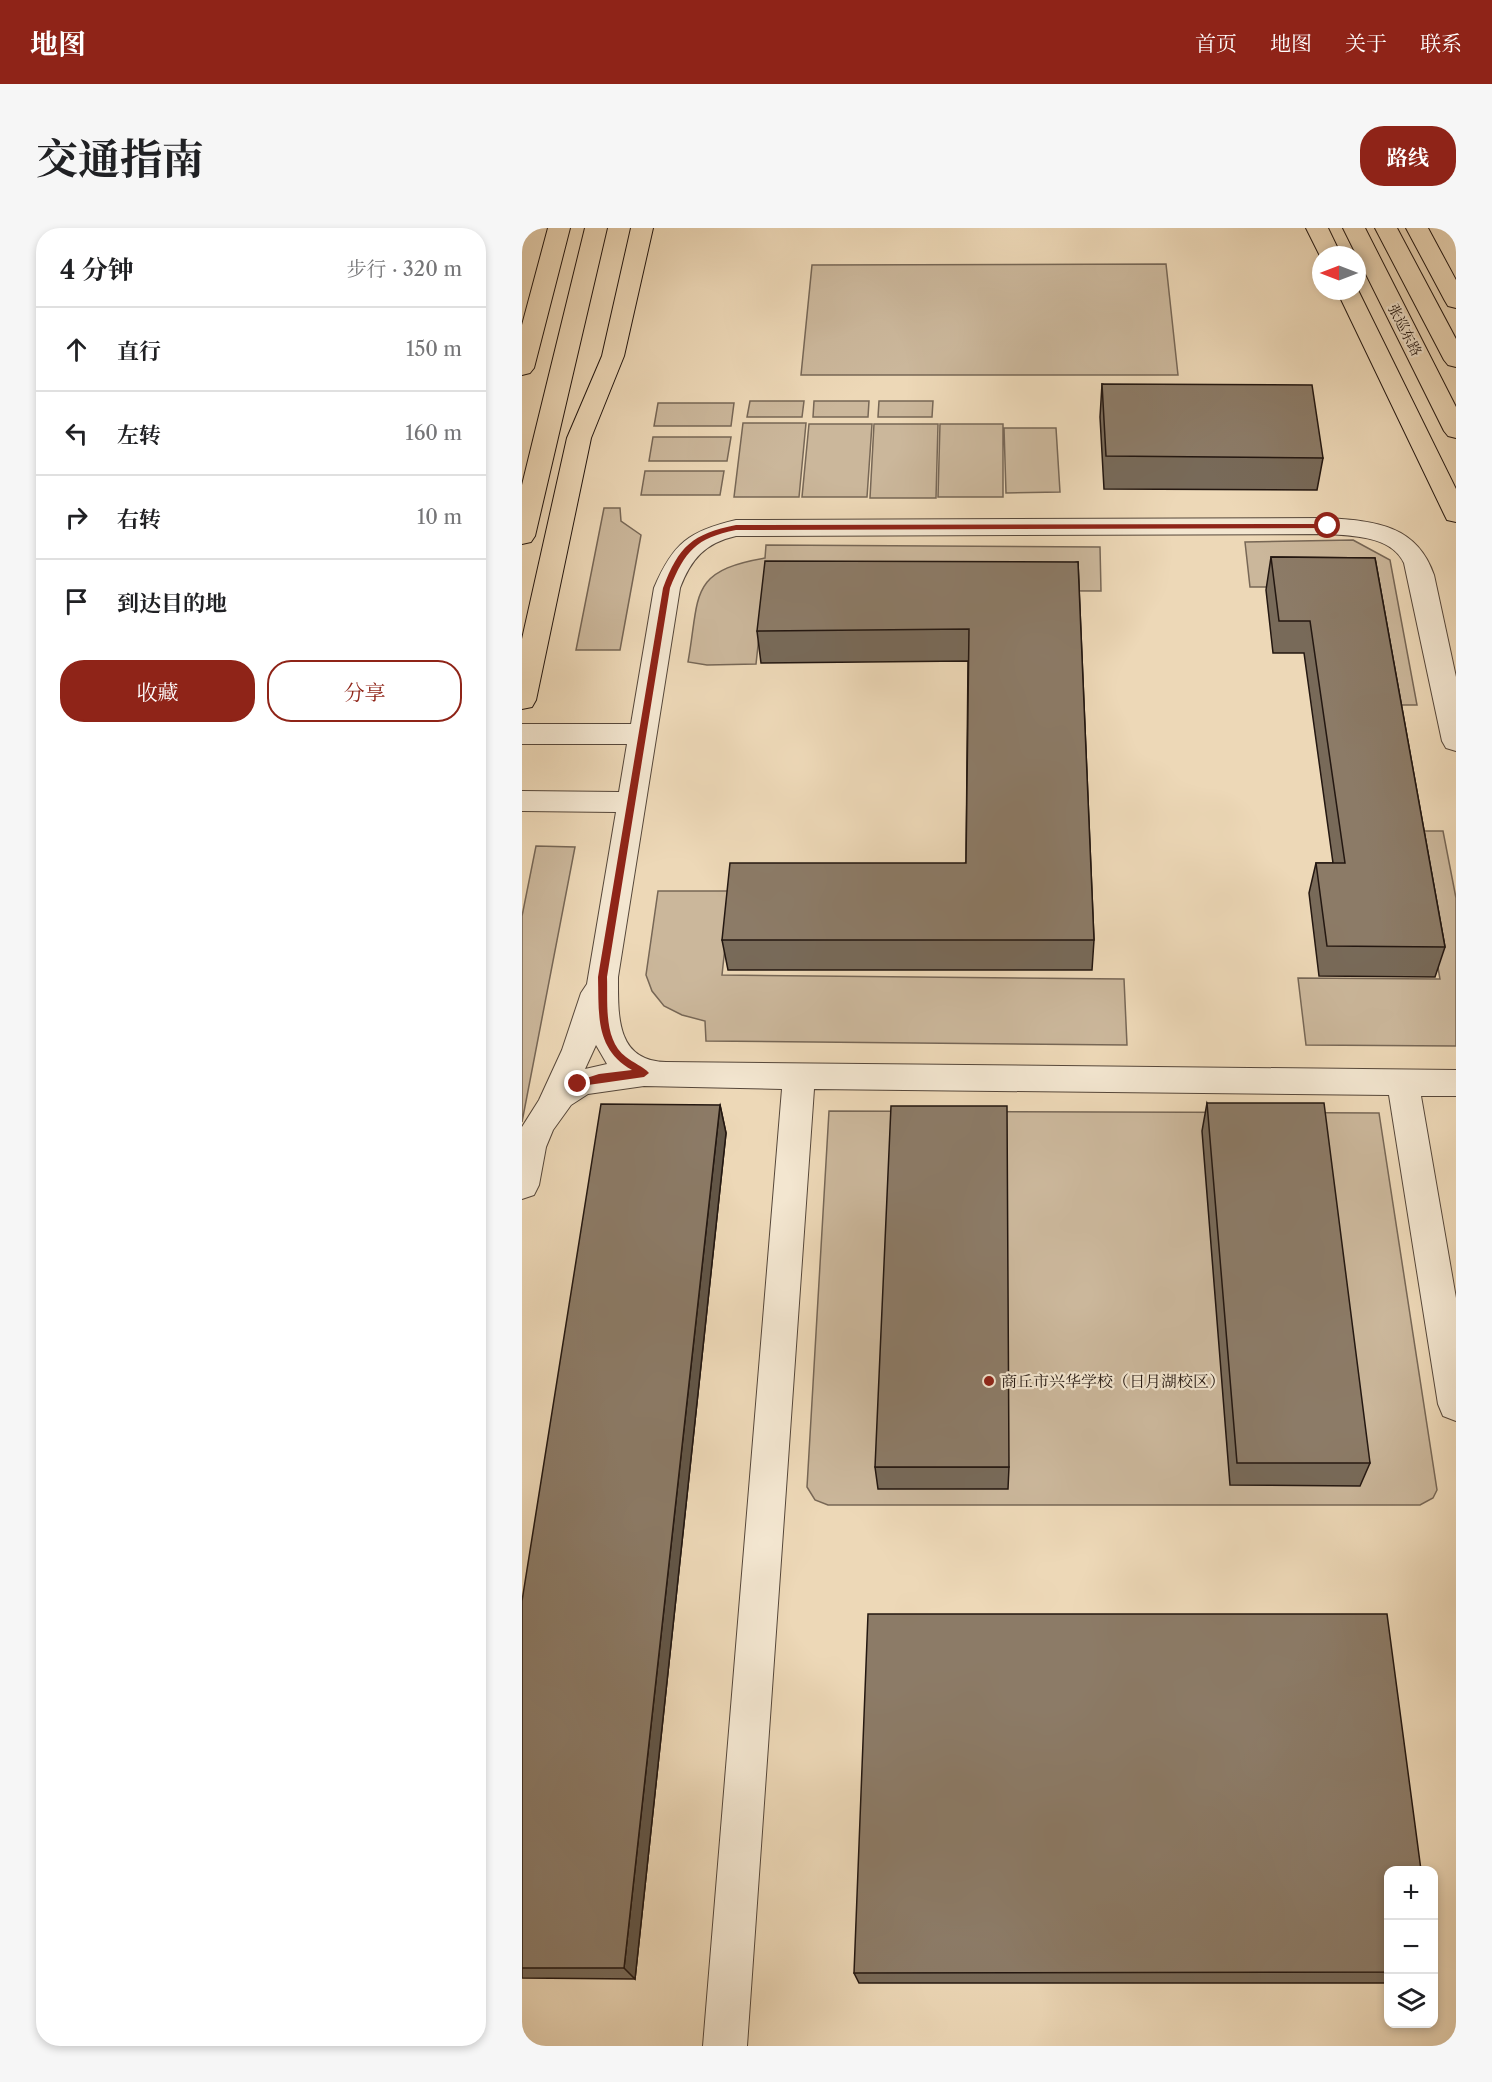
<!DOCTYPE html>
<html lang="zh">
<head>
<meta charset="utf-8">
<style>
  body { margin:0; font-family:"Libre Caslon Text","Noto Serif SC",serif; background:#f6f6f6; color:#202124 }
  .controls { position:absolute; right:18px; bottom:18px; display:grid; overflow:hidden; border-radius:12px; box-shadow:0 3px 9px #0003 }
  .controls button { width:54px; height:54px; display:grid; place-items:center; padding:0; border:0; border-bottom:2px solid #e0e0e0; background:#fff; color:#202124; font:30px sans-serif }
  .compass { position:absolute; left:790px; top:18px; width:54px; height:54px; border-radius:50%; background:#fff; box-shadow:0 3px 9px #0003; rotate:270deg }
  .stop { position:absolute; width:18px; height:18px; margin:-14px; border:4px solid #8f2418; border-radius:50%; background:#fff }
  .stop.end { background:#8f2418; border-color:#fff; box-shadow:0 2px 6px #0008 }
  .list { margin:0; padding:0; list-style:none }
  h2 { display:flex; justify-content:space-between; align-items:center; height:78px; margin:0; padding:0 24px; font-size:26px }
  h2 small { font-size:20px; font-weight:400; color:#757577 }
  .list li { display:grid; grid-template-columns:39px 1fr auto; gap:18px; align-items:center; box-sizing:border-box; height:84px; padding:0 24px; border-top:2px solid #e0e0e0 }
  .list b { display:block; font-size:22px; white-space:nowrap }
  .list em { font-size:20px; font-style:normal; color:#757577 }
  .actions { display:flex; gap:12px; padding:18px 24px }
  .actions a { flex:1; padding:14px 0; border:2px solid #8f2418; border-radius:24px; text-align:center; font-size:21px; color:#8f2418 }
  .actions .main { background:#8f2418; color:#fff }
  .icon { flex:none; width:33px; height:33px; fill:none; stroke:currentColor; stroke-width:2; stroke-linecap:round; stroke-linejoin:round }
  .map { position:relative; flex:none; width:934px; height:1818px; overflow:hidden; border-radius:24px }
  header { display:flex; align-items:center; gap:36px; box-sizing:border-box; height:84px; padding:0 30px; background:#8f2418; color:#fff }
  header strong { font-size:28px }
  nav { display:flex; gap:33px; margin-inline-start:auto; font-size:21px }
  .intro { display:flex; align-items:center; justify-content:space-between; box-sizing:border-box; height:144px; padding:0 36px }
  h1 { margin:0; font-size:42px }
  .button { padding:15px 27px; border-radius:24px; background:#8f2418; color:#fff; font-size:21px; font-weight:700 }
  main { display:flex; gap:36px; padding:0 36px }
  aside { flex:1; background:#fff; border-radius:24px; box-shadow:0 3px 9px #0003 }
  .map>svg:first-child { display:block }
  .green { fill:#cbb79b; stroke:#776756; stroke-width:1.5 }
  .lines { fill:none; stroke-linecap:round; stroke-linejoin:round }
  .minor-casing { stroke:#56473a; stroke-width:2 }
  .major-casing { stroke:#231711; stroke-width:2 }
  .minor { fill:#f3e6d0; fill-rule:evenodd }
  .major { fill:#edd8b7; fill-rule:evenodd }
  .wall { fill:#786a59; stroke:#231711; stroke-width:1.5 }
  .shaded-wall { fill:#625648; stroke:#231711; stroke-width:1.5 }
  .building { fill:#8c7b67; stroke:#231711; stroke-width:1.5 }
  .route { fill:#8f2418 }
  .poi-dot { fill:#8f2418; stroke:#f3e6d0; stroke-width:2 }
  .labels { text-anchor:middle; stroke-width:4.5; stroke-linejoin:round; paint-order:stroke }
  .far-street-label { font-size:14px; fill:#231711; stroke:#f3e6d0 }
  .poi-label { font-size:16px; fill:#231711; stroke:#f3e6d0; text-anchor:start }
</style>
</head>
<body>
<header>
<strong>地图</strong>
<nav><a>首页</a><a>地图</a><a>关于</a><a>联系</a></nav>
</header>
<div class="intro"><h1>交通指南</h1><a class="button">路线</a></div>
<main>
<aside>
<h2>4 分钟<small>步行 · 320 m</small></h2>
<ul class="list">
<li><svg class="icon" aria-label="ahead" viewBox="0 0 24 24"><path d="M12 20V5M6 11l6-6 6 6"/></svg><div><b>直行</b></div><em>150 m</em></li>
<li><svg class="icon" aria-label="left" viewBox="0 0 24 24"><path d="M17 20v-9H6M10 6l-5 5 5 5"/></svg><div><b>左转</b></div><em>160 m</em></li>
<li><svg class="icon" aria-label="right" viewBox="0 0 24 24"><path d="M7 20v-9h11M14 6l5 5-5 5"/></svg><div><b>右转</b></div><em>10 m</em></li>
<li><svg class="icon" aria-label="arrive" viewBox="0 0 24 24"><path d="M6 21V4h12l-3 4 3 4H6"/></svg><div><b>到达目的地</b></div></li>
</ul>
<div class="actions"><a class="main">收藏</a><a>分享</a></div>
</aside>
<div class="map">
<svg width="934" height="1818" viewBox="0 0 934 1818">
  <rect width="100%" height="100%" fill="#edd8b7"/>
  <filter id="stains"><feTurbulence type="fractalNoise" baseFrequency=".00333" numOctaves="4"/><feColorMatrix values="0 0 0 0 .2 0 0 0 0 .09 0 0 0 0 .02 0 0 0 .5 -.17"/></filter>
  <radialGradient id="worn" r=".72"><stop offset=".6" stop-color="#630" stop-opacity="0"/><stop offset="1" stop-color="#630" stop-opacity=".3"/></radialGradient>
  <path class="green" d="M 644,36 L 656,147 L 279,147 L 290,37 Z
    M 228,173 L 282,173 L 280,189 L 225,189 Z
    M 292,173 L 347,173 L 346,189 L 291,189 Z
    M 357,173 L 411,173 L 410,189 L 356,189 Z
    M 136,175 L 212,175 L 209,198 L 132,198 Z
    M 221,195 L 284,195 L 277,269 L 212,269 Z
    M 287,196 L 350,196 L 345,269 L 280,269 Z
    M 352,196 L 416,196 L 414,270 L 348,270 Z
    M 418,196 L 481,196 L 481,269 L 416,269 Z
    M 534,200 L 538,264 L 484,265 L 482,200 Z
    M 131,209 L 209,209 L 205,233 L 127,233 Z
    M 123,243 L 202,243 L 198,267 L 119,267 Z
    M 82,280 L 98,280 L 99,293 L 119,307 L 98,422 L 54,422 Z
    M 831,312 L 868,332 L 895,477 L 867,477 L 847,359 L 728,359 L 723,314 Z
    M 244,317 L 578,319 L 579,363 L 242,362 L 234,436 L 185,437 L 166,434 C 178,367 166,343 243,330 Z
    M 892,603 L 921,603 L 934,670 L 934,818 L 784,817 L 776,750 L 918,751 Z
    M 14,618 L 53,619 L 0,894 L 0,688 Z
    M 136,663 L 209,663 L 200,747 L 602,751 L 605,817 L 184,813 L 183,793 L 160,787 L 142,778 L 130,763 L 124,747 Z
    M 307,883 L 857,885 L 915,1262 L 911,1270 L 898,1277 L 306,1277 L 293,1272 L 285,1259 Z"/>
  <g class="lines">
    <g class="minor-casing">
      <path id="minor" d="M 806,290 C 853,293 895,297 912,347 L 934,449 L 934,523 L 924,520 L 920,513 L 882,335 C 869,308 832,308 806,306 L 214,308 C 183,315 169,331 158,360 L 96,749 C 96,788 94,833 144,834 L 934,842 L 934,868 L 899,868 L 934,1070 L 934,1193 L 921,1188 L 916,1176 L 867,867 L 292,861 L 225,1818 L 181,1818 L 260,861 L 122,858 L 66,866 L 49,877 L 31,902 L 24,919 L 17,957 L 12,967 L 0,971 L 0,899 L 17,872 L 40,822 L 59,765 L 65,756 L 94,584 L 0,583 L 0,563 L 97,564 L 105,516 L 0,516 L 0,496 L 109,496 L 132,360 C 151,315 167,303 214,292 ZM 74,817 L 85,836 L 63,841 Z"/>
    </g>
    <g class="major-casing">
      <path id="major" d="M 26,0 L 48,0 L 12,140 L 8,145 L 0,147 L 0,97 Z
        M 63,0 L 85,0 L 13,308 L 9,314 L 0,316 L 0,257 Z
        M 109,0 L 131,0 L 102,128 L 69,210 L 14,472 L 10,479 L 0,481 L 0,411 L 45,210 L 80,128 Z
        M 784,0 L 806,0 L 819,27 L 799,27 L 799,30 Z
        M 821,0 L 843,0 L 934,179 L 934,210 L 926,208 L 922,203 Z
        M 853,0 L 875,0 L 934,111 L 934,139 L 926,137 L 922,132 Z
        M 884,0 L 906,0 L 934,52 L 934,80 L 926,78 L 923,73 Z
        M 835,60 L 934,261 L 934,294 L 925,292 L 922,286 L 815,63 L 835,63 Z"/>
    </g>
    <use href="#minor" class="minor"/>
    <use href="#major" class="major"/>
  </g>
  <path class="wall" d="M 580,156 L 801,230 L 795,262 L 582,261 L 578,189 Z
    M 749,329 L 853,330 L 923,719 L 913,749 L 797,748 L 787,665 L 794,635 L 811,635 L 782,425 L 751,425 L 744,362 Z
    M 556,334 L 572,712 L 570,742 L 206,742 L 200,712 L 444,635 L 446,433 L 239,435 L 235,403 Z
    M 685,875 L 848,1235 L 838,1258 L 708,1257 L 680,903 Z
    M 198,877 L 204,905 L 113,1751 L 0,1750 L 0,1373 Z
    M 353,1239 L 487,1239 L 486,1261 L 356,1261 Z
    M 867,1642 L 867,1755 L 337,1755 L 332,1745 Z"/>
  <path class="shaded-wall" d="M 198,877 L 204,905 L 113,1751 L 102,1740 Z"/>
  <path class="building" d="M 580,156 L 790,157 L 801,230 L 584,228 Z
    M 749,329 L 853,330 L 923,719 L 805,718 L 794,635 L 823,635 L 788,393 L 757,393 Z
    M 243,333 L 556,334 L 572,712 L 200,712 L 208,635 L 444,635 L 447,401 L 235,403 Z
    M 685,875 L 802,875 L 848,1235 L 715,1235 Z
    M 79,876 L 198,877 L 102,1740 L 0,1740 L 0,1373 Z
    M 369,878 L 485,878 L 487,1239 L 353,1239 Z
    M 346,1386 L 865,1386 L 899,1642 L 867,1642 L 867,1744 L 332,1745 Z"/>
  <path class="route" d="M 806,296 L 810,298 L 809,300 L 214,302 C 174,310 163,323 148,360 L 85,749 C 86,774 81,812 104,829 C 111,835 121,838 127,845 L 122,849 L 52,859 L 52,854 L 77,846 L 110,842 C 73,821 77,787 76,749 L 141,360 C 157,318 170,306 214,297 Z"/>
  <circle class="poi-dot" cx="467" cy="1153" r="6"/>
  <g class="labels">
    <g class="far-street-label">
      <text transform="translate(883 102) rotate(63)" y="5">张巡东路</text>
    </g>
    <g class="poi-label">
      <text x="479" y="1159">商丘市兴华学校（日月湖校区）</text>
    </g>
  </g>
  <rect width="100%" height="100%" filter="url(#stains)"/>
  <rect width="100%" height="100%" fill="url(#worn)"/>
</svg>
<div class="controls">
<button>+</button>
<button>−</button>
<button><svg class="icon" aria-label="layers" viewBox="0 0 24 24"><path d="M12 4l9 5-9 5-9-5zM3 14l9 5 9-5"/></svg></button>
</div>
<svg class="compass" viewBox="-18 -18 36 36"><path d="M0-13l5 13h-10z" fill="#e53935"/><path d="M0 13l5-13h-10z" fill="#757577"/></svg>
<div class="stop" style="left:806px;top:298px"></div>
<div class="stop end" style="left:56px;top:856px"></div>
</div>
</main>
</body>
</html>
